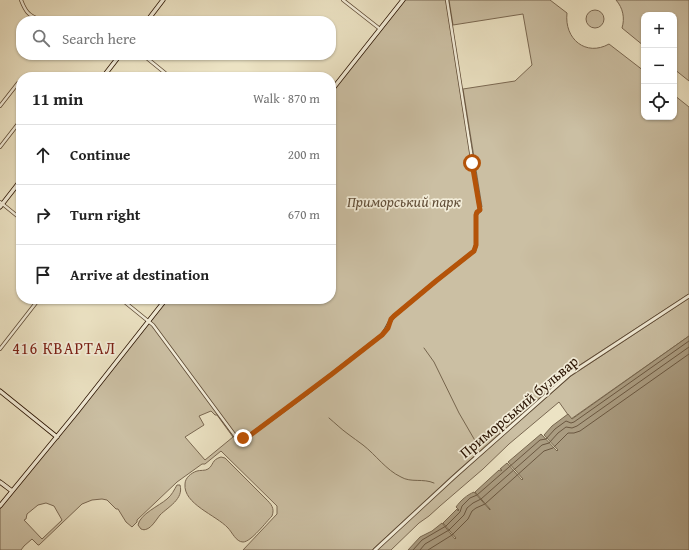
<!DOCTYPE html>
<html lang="en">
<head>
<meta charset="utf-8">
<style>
  body { margin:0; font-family:"Gentium Book Plus",serif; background:#f2f2f2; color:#222 }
  .controls { position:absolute; right:12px; top:12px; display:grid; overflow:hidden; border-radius:8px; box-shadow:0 1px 3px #0004 }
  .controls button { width:36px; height:36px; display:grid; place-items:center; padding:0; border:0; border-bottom:1px solid #e0e0e0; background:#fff; color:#222; font:20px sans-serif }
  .stop { position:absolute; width:12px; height:12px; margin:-9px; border:3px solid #b45309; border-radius:50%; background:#fff }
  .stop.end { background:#b45309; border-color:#fff; box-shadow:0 1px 4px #0008 }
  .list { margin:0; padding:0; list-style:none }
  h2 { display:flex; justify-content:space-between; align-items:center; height:52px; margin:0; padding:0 16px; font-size:17px }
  h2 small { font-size:13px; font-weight:400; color:#767676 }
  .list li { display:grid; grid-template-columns:26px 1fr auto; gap:12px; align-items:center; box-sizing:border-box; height:60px; padding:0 16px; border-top:1px solid #e0e0e0 }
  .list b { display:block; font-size:15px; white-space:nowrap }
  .list em { font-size:13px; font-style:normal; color:#767676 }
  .icon { flex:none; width:22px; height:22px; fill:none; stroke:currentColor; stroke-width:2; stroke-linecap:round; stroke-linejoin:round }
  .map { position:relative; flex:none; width:689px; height:550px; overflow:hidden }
  .search { position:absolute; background:#fff; box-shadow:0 1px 3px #0004; left:16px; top:16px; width:320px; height:44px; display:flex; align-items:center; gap:10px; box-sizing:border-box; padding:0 14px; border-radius:16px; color:#767676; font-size:15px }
  .panel { position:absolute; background:#fff; box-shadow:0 1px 3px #0004; left:16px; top:72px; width:320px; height:232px; border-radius:16px }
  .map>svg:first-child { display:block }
  .green { fill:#cbbfa3; stroke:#7a6852; fill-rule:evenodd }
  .water { fill:#aa9c81; stroke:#76654d }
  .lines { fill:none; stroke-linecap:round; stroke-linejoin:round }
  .shore { stroke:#6a5740; stroke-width:1 }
  .stream { stroke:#76654d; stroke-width:1 }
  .minor-casing { stroke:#5a4631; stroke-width:4 }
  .tertiary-casing { stroke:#5a4631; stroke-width:4.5 }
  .secondary-casing { stroke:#291200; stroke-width:5 }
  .minor { stroke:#f3edd9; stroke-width:2.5 }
  .tertiary { stroke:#f3edd9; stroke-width:3 }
  .secondary { stroke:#f3edd9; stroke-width:3.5 }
  .route { stroke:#b45309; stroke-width:5 }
  .labels { text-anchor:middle; stroke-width:3.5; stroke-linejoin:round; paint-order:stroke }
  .park-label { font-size:15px; font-style:italic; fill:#624f39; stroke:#f3edd9 }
  .street-label { font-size:15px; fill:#291200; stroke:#f3edd9 }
  .neighbourhood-label { font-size:16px; letter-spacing:1px; fill:#7a1f14; stroke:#f3edd9 }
</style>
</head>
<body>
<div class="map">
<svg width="689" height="550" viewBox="0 0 689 550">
  <rect width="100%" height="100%" fill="#ece3c4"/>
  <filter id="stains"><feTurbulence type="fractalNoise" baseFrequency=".005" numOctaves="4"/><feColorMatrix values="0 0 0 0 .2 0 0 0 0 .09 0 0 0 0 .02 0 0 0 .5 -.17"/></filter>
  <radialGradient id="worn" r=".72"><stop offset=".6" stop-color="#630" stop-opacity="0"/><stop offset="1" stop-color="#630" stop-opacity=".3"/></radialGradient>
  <path class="green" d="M 405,0 L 446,0 L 480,208 L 482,207 L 463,89 L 515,81 L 532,65 L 523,14 L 453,25 L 449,0 L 550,0 L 567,13 C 564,39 586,57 609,44 L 644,71 L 644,117 L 674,117 L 674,95 L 689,107 L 689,294 L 569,372 L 453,475 L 372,550 L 243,550 L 277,514 L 277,506 L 221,451 L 205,464 L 202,464 L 177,482 L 137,520 L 137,522 L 132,527 L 126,522 L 118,509 L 116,509 L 107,500 L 102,499 L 92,500 L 82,504 L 39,545 L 38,545 L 32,539 L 24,546 L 21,550 L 0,550 L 0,507 L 167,299 L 331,299 L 331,93 ZM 211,411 L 215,415 L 217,415 L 233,437 L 205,460 L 185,437 L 204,425 L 199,416 ZM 46,503 L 54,506 L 62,520 L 42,539 L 24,520 L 26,519 L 27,514 L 38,505 Z
    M 616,0 L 689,0 L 689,81 L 674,69 L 674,15 L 644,15 L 644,46 L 622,28 C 625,18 623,8 616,0 Z
    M586 19a9 9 0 1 1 18 0a9 9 0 1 1-18 0Z
    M 689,298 L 689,336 L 571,419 L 559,402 L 509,444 L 483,469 L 440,506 L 429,516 L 419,523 L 391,550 L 377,550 L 455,478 L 571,376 Z
    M 221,457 L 225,458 L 266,499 C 271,504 275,508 272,516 C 266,522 251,542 243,542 C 236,542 232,532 228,528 C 216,515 183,504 185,484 C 185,478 191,473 197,471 C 200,470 205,471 208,469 C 214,465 211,460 221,457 Z
    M 177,485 L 180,485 C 184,499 168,507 160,515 C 156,520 152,527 147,529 C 144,530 144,530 141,529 L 138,525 C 140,514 159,506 167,499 C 172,495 174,490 177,485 Z"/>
  <path class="water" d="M 689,336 L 689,550 L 408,550 L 420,537 L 432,531 L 442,523 L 455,539 L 456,538 L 443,523 L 457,509 L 458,511 L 459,510 L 456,507 C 461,500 467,495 474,492 L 490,510 L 490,509 L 475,492 L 499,470 L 501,471 L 502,470 L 500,469 L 507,463 L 522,480 L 523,479 L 508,462 L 541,434 L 557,451 L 558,450 L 544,435 L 552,426 L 568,414 L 572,419 Z"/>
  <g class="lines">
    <path class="shore" d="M 413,550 L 422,540 L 446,526 L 460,512 L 462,506 L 470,498 L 477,495 L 540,440 L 546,439 L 555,429 L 566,421 L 571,423 L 574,422 L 689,341
      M 420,550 L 425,544 L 449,530 L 464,515 L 467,508 L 473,503 L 481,499 L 542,445 L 549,443 L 558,433 L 566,427 L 572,428 L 577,426 L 689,347
      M 428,550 L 452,535 L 468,519 L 472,511 L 476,508 L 485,504 L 544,451 L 553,448 L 568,433 L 574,433 L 580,431 L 689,354"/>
    <path class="stream" d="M 424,348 L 434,362 L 459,413 L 477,444
      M 329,418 C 335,423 341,429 348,434 C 353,438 358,441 363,445 C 376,455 386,470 401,477 C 411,483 423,478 434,483"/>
    <g class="minor-casing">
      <path id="minor" d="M 21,0 C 25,10 28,16 39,19 L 77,20 L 81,21
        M 343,0 L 380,29
        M 143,55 L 170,77
        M 0,106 L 18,83
        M 0,147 L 21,120
        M 0,202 L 21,219
        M 121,299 L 153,325 L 236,437 L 243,438 L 249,436 L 306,394 L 382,335 C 388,328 389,321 394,316 L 436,281 L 474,251 L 476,245 L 476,214 L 480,210 L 447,0
        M 0,349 L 39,299"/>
    </g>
    <g class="tertiary-casing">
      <path id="tertiary" d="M 375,550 L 454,477 L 570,374 L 689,296"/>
    </g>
    <g class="secondary-casing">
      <path id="secondary" d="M 147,21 L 163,0
        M 103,77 L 120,55
        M 331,91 L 403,0
        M 0,207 L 21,180
        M 0,391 L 57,437
        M 0,482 L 12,491
        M 0,506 L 77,412 L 166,299"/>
    </g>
    <use href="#minor" class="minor"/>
    <use href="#tertiary" class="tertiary"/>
    <use href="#secondary" class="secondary"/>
  </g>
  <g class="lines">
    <path class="route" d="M 243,438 L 249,436 L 332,374 L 382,335 L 388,328 L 391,319 L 394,316 L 436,281 L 474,251 L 476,245 L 476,215 L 477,212 L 480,210 L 472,163"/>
  </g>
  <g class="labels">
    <g class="park-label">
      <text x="404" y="207">Приморський парк</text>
    </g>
    <g class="street-label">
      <text transform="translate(519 407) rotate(-40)" y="5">Приморський бульвар</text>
    </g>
    <g class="neighbourhood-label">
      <text x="64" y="354">416 КВАРТАЛ</text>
    </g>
  </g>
  <rect width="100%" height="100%" filter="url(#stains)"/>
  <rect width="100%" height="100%" fill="url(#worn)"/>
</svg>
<div class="controls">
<button>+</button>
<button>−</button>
<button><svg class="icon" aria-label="locate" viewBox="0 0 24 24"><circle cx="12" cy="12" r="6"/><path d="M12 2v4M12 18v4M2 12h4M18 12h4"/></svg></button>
</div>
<div class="stop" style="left:472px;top:163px"></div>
<div class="stop end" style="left:243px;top:438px"></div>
<div class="search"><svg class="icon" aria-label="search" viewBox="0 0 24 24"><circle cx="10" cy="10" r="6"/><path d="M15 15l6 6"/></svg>Search here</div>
<section class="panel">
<h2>11 min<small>Walk · 870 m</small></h2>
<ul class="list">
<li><svg class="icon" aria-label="ahead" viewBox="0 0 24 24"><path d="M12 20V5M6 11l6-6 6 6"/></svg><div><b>Continue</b></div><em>200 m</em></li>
<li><svg class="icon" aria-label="right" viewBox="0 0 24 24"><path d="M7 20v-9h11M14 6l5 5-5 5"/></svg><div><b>Turn right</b></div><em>670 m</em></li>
<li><svg class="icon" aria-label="arrive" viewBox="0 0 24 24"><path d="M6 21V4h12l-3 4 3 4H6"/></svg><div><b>Arrive at destination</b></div></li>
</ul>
</section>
</div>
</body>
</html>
